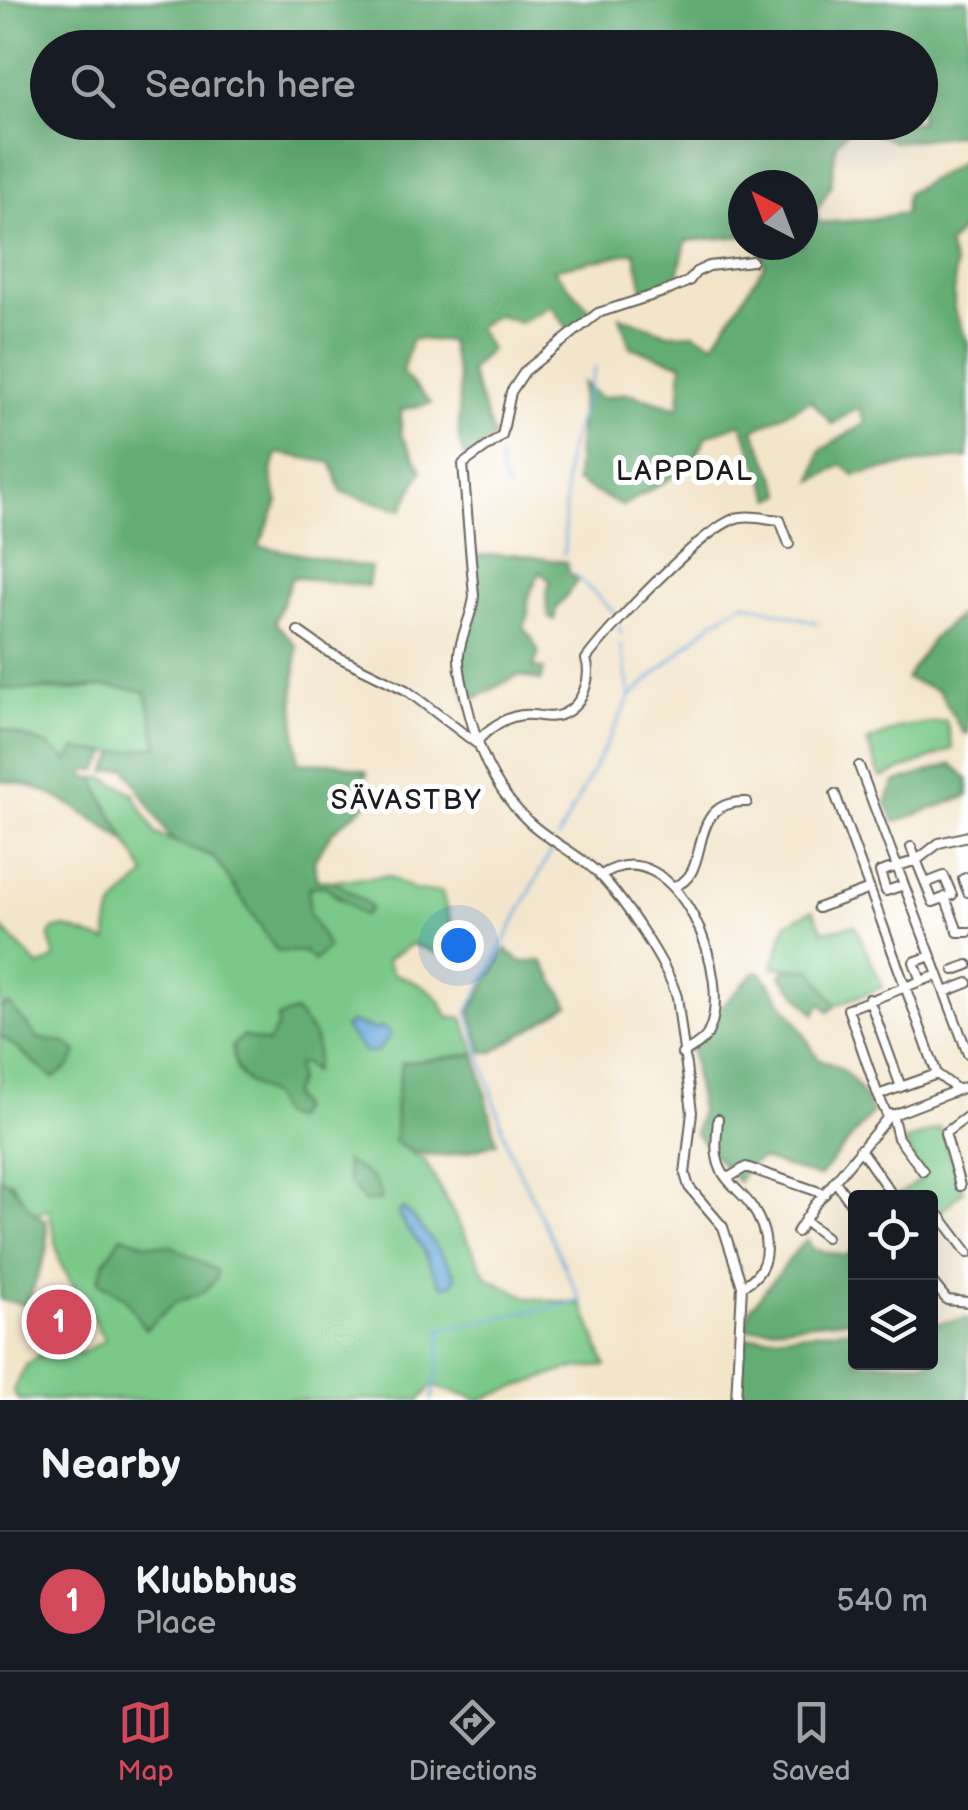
<!DOCTYPE html>
<html lang="en">
<head>
<meta charset="utf-8">
<style>
  body { margin:0; font-family:"Balsamiq Sans",sans-serif; background:#20242c; color:#f1f3f6 }
  .controls { position:absolute; right:30px; bottom:30px; display:grid; overflow:hidden; border-radius:10px; box-shadow:0 10px 40px #0002 }
  .controls button { width:90px; height:90px; display:grid; place-items:center; padding:0; border:0; border-bottom:2px solid #363941; background:#171b24; color:#f1f3f6; font:50px sans-serif }
  .compass { position:absolute; left:728px; top:170px; width:90px; height:90px; border-radius:50%; background:#171b24; box-shadow:0 10px 40px #0002; rotate:318deg }
  .you { position:absolute; left:458px; top:945px; width:35px; height:35px; margin:-25px; border:8px solid #fff; border-radius:50%; background:#1a73e8; box-shadow:0 0 0 15px #1a73e833 }
  .badge { display:grid; place-items:center; width:65px; height:65px; border-radius:50%; background:#d1495b; color:#fff; font-size:32px; font-weight:700 }
  .pin { position:absolute; translate:-50% -50%; border:5px solid #fff; box-shadow:0 2px 10px #0006 }
  .list { margin:0; padding:0; list-style:none }
  h2 { display:flex; justify-content:space-between; align-items:center; height:130px; margin:0; padding:0 40px; font-size:42px }
  h2 small { font-size:32px; font-weight:400; color:#9ea1a6 }
  .list li { display:grid; grid-template-columns:65px 1fr auto; gap:30px; align-items:center; box-sizing:border-box; height:140px; padding:0 40px; border-top:2px solid #363941 }
  .list b { display:block; font-size:38px; white-space:nowrap }
  .list p { margin:0; font-size:32px; white-space:nowrap; color:#9ea1a6 }
  .list em { font-size:32px; font-style:normal; color:#9ea1a6 }
  .icon { flex:none; width:55px; height:55px; fill:none; stroke:currentColor; stroke-width:2; stroke-linecap:round; stroke-linejoin:round }
  .map { position:relative; flex:none; width:968px; height:1400px; overflow:hidden }
  .search { position:absolute; background:#171b24; box-shadow:0 10px 40px #0002; left:30px; right:30px; top:30px; height:110px; display:flex; align-items:center; gap:25px; box-sizing:border-box; padding:0 35px; border-radius:55px; color:#9ea1a6; font-size:38px }
  .sheet { height:270px; background:#171b24 }
  nav { display:flex; justify-content:space-around; align-items:center; box-sizing:border-box; height:140px; border-top:2px solid #363941; background:#171b24; font-size:28px; color:#9ea1a6 }
  nav a { display:grid; justify-items:center; gap:5px }
  nav .on { color:#d1495b }
  .map>svg:first-child { display:block }
  .green { fill:#7ac989; stroke:#4b7252; stroke-width:2.5 }
  .forest { fill:#63ad75; stroke:#406448; stroke-width:2.5; fill-rule:evenodd }
  .water { fill:#68a8db; stroke:#42627c; stroke-width:2.5 }
  .lines { fill:none; stroke-linecap:round; stroke-linejoin:round }
  .stream { stroke:#68a8db; stroke-width:2.5 }
  .minor-casing { stroke:#676259; stroke-width:12 }
  .minor { stroke:#fff; stroke-width:8 }
  .labels { text-anchor:middle; stroke-width:10; stroke-linejoin:round; paint-order:stroke }
  .neighbourhood-label { font-size:28px; letter-spacing:2.5px; fill:#1c1c1c; stroke:#fff }
</style>
</head>
<body>
<div class="map">
<svg width="968" height="1400" viewBox="0 0 968 1400">
  <rect width="100%" height="100%" fill="#fff"/>
  <filter id="ink" filterUnits="userSpaceOnUse"><feTurbulence type="fractalNoise" baseFrequency=".01" numOctaves="2"/><feDisplacementMap in="SourceGraphic" scale="20" xChannelSelector="R" yChannelSelector="G"/><feConvolveMatrix kernelMatrix="1 2 1 2 8 2 1 2 1" color-interpolation-filters="sRGB"/></filter>
  <filter id="wash" filterUnits="userSpaceOnUse"><feTurbulence type="fractalNoise" baseFrequency=".0048" numOctaves="4" result="noise"/><feDisplacementMap in="SourceGraphic" scale="40" xChannelSelector="R" yChannelSelector="G"/><feGaussianBlur stdDeviation="2.25" result="paint"/><feColorMatrix in="noise" values="0 0 0 0 0 0 0 0 0 0 0 0 0 0 0 0 0 1.4 0 .05"/><feComposite in="paint" operator="in"/></filter>
  <g filter="url(#wash)">
    <rect width="100%" height="100%" fill="#f3e5ca"/>
    <path class="green" d="M 119,685 L 146,692 L 158,746 L 125,753 L 75,750 L 68,761 L 47,745 L 0,728 L 0,688 L 64,691 Z
      M 946,721 L 953,749 L 881,778 L 867,742 L 902,727 Z
      M 95,778 L 105,778 L 133,793 L 156,834 L 214,857 L 277,951 L 304,952 L 309,912 L 308,886 L 326,886 L 339,899 L 369,905 L 333,881 L 388,876 L 416,891 L 442,892 C 448,919 455,938 478,954 L 460,961 L 412,944 L 386,960 L 393,973 C 419,984 439,989 448,1018 L 463,1018 L 476,1054 L 403,1063 L 396,1100 L 395,1142 L 425,1161 L 487,1277 L 529,1298 L 582,1304 L 606,1366 L 569,1369 L 479,1400 L 432,1386 L 420,1400 L 18,1400 L 13,1390 L 27,1364 L 42,1354 L 57,1350 L 81,1353 L 105,1340 L 60,1263 L 49,1209 L 33,1216 L 12,1182 L 0,1178 L 0,926 L 39,967 L 55,958 L 49,937 L 53,930 L 64,927 L 107,942 C 107,902 119,902 146,875 L 94,784 Z
      M 813,910 L 823,931 L 855,925 L 883,987 L 836,1005 L 812,970 L 773,967 L 786,924 Z
      M 940,1128 L 963,1191 L 940,1212 L 931,1216 L 930,1198 L 897,1196 L 922,1178 L 905,1142 Z"/>
    <path class="forest" d="M 0,0 L 968,0 L 968,134 L 894,142 L 854,123 L 836,144 L 831,185 L 816,212 L 819,223 L 865,220 L 905,213 L 906,194 L 968,158 L 968,223 L 948,246 L 955,266 L 954,309 L 968,343 L 968,458 L 935,460 L 854,475 L 842,465 L 813,481 L 820,451 L 865,423 L 859,407 L 832,424 L 811,400 L 754,430 L 783,494 L 772,499 L 741,423 L 707,436 L 691,466 L 622,506 L 576,482 L 582,382 L 601,398 L 627,393 L 679,408 L 682,364 L 630,347 L 620,316 L 669,334 L 694,333 L 714,343 L 765,264 L 757,245 L 803,245 L 803,185 L 743,185 L 743,236 L 686,241 L 676,283 L 644,294 L 635,252 L 553,269 L 593,313 L 571,333 L 551,306 L 519,323 L 497,315 L 477,327 L 490,350 L 470,371 L 494,438 L 465,458 L 459,440 L 459,381 L 449,341 L 412,339 L 402,373 L 431,403 L 401,410 L 401,435 L 422,470 L 402,510 L 341,492 L 332,463 L 277,453 L 271,475 L 278,502 L 259,546 L 371,568 L 368,586 L 292,577 L 275,622 L 297,647 L 294,699 L 298,762 L 337,763 L 367,772 L 364,790 L 371,800 L 332,832 L 314,861 L 317,880 L 333,881 L 369,905 L 370,909 L 364,916 L 326,886 L 309,887 L 309,912 L 328,947 L 314,961 L 304,952 L 277,951 L 214,857 L 171,840 L 126,768 L 106,772 L 116,753 L 158,746 L 146,692 C 99,680 49,694 0,688 ZM 48,48 L 920,48 L 920,122 L 48,122 Z
      M 514,554 L 566,562 L 569,573 L 577,581 L 556,609 L 554,620 L 549,618 L 546,597 L 550,581 L 540,572 L 528,598 L 528,618 L 523,628 L 531,637 L 539,653 L 533,668 L 544,669 L 540,681 L 519,675 L 468,702 L 461,664 L 464,642 L 478,608 L 471,556 Z
      M 968,607 L 968,734 L 963,733 L 938,690 L 906,679 L 933,638 Z
      M 0,728 L 47,745 L 68,761 L 75,749 L 109,753 L 98,771 L 85,770 L 85,777 L 95,778 C 97,792 119,825 127,842 C 89,818 47,782 0,781 Z
      M 952,764 L 968,779 L 968,796 L 895,822 L 886,803 L 894,783 Z
      M 506,949 L 521,962 L 542,961 L 569,1005 L 493,1052 L 483,1052 L 471,1011 Z
      M 787,968 L 812,970 L 836,1005 L 829,1012 L 821,1003 L 815,1014 L 780,975 Z
      M 755,972 L 761,972 L 798,1024 L 819,1060 C 847,1066 861,1087 872,1113 L 819,1177 L 761,1159 L 746,1167 L 738,1182 L 695,1133 L 700,1112 L 691,1048 L 710,1027 L 715,1014 Z
      M 9,1004 L 38,1038 L 68,1044 L 77,1053 L 69,1067 L 53,1078 L 0,1035 L 0,1008 Z
      M 295,1012 C 315,1032 322,1044 313,1072 L 304,1064 L 296,1065 L 298,1079 L 291,1096 L 299,1107 L 293,1119 L 280,1116 L 272,1097 C 245,1079 237,1083 232,1047 L 242,1036 L 268,1043 L 277,1027 L 277,1018 Z
      M 476,1054 L 497,1143 C 457,1154 433,1166 395,1142 L 396,1100 L 402,1063 Z
      M 345,1161 C 361,1170 383,1181 380,1201 L 364,1201 L 348,1181 Z
      M 0,1178 C 22,1186 24,1212 46,1221 L 48,1247 L 27,1305 L 0,1300 Z
      M 122,1236 L 143,1243 L 172,1246 L 217,1271 L 216,1279 L 202,1293 L 176,1302 L 145,1329 L 125,1298 L 98,1281 L 104,1263 Z
      M 807,1240 L 813,1249 L 845,1256 L 855,1249 L 855,1319 L 743,1330 L 751,1308 L 799,1247 Z
      M 968,1318 L 968,1400 L 742,1400 L 740,1389 L 745,1338 L 855,1329 L 856,1362 L 930,1362 L 931,1324 Z"/>
    <path class="water" d="M 351,1022 L 375,1030 L 382,1027 L 391,1034 L 377,1052 L 365,1052 L 344,1028 Z
      M 402,1209 C 413,1214 452,1266 456,1278 L 451,1285 L 443,1286 C 432,1275 430,1261 422,1248 C 414,1235 403,1228 398,1213 Z"/>
    <g class="lines">
      <path class="stream" d="M 499,458 L 501,476 L 508,490
        M 564,555 L 566,460 L 595,368
        M 575,575 L 617,615
        M 619,625 L 621,634
        M 621,644 L 630,696
        M 558,838 L 631,696 L 714,621 L 744,603 L 818,623
        M 432,1400 L 439,1364 L 441,1329 L 581,1301 L 508,1147 L 468,1012 L 554,845"/>
    </g>
  </g>
  <g filter="url(#ink)">
    <g class="lines">
      <g class="minor-casing">
        <path id="minor" d="M 298,631 L 328,652 L 406,690 L 476,743 C 489,727 510,713 532,715 C 543,716 552,719 563,714 C 583,705 592,678 586,659 C 608,629 708,521 741,517 C 753,515 768,519 780,520 L 789,544
          M 859,766 L 968,1054
          M 835,794 L 937,1074
          M 911,847 L 933,902 L 952,895 L 944,876 L 926,883
          M 600,876 C 676,824 737,982 707,1035 C 701,1044 692,1048 682,1054
          M 968,877 L 963,879 L 968,892
          M 904,885 L 886,891 L 880,872 L 917,860 L 939,843 L 968,836
          M 674,886 C 714,876 683,799 747,802
          M 945,897 L 958,932 L 968,932
          M 818,908 L 870,889
          M 931,956 L 914,962 L 921,981 L 938,975
          M 954,970 L 968,965
          M 945,992 L 968,983
          M 869,999 L 901,1087
          M 878,1095 L 848,1009 L 921,981
          M 892,1114 L 898,1138 L 923,1171
          M 888,1117 L 878,1095 L 937,1074 L 958,1090
          M 718,1119 C 717,1134 714,1153 720,1167 C 725,1181 741,1192 750,1204 C 769,1231 776,1269 742,1286
          M 860,1149 L 893,1196
          M 728,1178 L 746,1167 L 825,1194
          M 835,1181 L 856,1211
          M 960,1186 L 945,1133 L 968,1116
          M 940,1216 L 968,1253
          M 805,1221 L 826,1237
          M 797,1232 L 814,1206 L 888,1117 L 968,1086
          M 930,1279 L 947,1300 L 968,1302
          M 736,1400 L 742,1286 L 723,1227 L 689,1187 L 685,1174 L 692,1112 L 677,997 C 667,964 624,900 600,875 C 578,853 548,841 527,820 C 491,785 477,747 466,700 C 463,685 458,670 459,654 C 461,634 472,617 474,596 L 463,464 L 502,436 L 511,392 L 525,371 L 598,313 L 669,290 L 689,281 L 696,272 L 709,266 L 752,261"/>
      </g>
      <use href="#minor" class="minor"/>
    </g>
  </g>
  <g class="labels">
    <g class="neighbourhood-label">
      <text x="685" y="480">LAPPDAL</text>
      <text x="407" y="809">SÄVASTBY</text>
    </g>
  </g>
</svg>
<div class="controls">
<button><svg class="icon" aria-label="locate" viewBox="0 0 24 24"><circle cx="12" cy="12" r="6"/><path d="M12 2v4M12 18v4M2 12h4M18 12h4"/></svg></button>
<button><svg class="icon" aria-label="layers" viewBox="0 0 24 24"><path d="M12 4l9 5-9 5-9-5zM3 14l9 5 9-5"/></svg></button>
</div>
<svg class="compass" viewBox="-18 -18 36 36"><path d="M0-13l5 13h-10z" fill="#e53935"/><path d="M0 13l5-13h-10z" fill="#9ea1a6"/></svg>
<div class="you"></div>
<div class="pin badge" style="left:59px;top:1322px">1</div>
<div class="search"><svg class="icon" aria-label="search" viewBox="0 0 24 24"><circle cx="10" cy="10" r="6"/><path d="M15 15l6 6"/></svg>Search here</div>
</div>
<section class="sheet">
<h2>Nearby<small></small></h2>
<ul class="list">
<li><span class="badge">1</span><div><b>Klubbhus</b><p>Place</p></div><em>540 m</em></li>
</ul>
</section>
<nav>
<a class="on"><svg class="icon" aria-label="map" viewBox="0 0 24 24"><path d="M3 6l6-2 6 2 6-2v14l-6 2-6-2-6 2zM9 4v14M15 6v14"/></svg>Map</a>
<a><svg class="icon" aria-label="directions" viewBox="0 0 24 24"><path d="M12 3l9 9-9 9-9-9zM9 14v-3h6M13 9l2 2-2 2"/></svg>Directions</a>
<a><svg class="icon" aria-label="saved" viewBox="0 0 24 24"><path d="M7 4h10v16l-5-4-5 4z"/></svg>Saved</a>
</nav>
</body>
</html>
